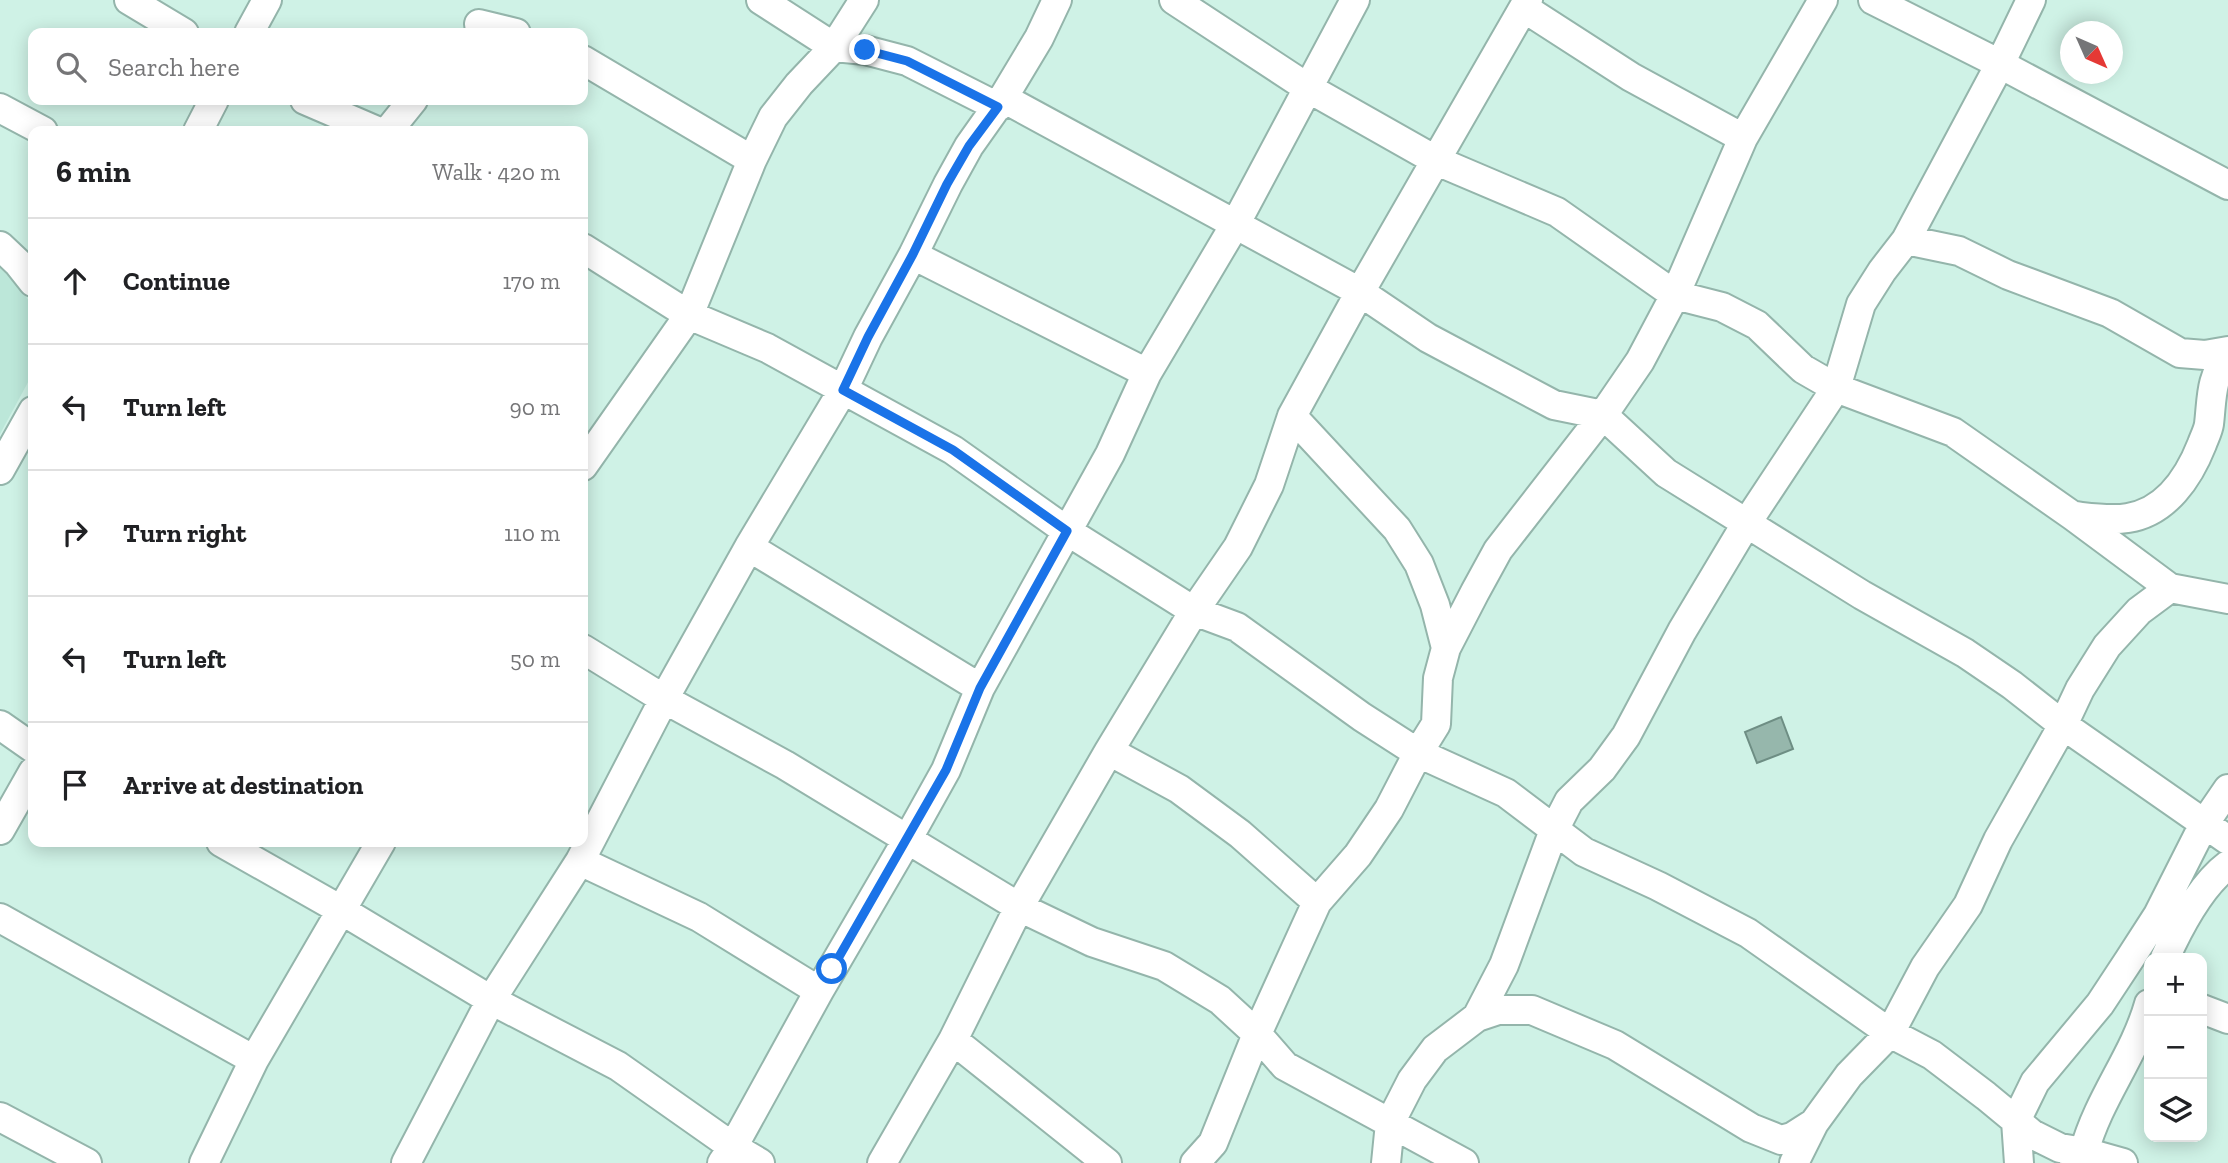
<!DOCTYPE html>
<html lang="en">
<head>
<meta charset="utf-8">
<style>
  body { margin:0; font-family:"Zilla Slab",serif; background:#f2f2f2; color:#202124 }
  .controls { position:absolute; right:21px; bottom:21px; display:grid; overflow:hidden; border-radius:14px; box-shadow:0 4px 18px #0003 }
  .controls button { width:63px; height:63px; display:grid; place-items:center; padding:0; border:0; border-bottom:2px solid #e0e0e0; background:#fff; color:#202124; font:35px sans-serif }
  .compass { position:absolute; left:2060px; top:21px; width:63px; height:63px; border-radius:50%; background:#fff; box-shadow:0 4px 18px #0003; rotate:135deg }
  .stop { position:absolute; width:21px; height:21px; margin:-16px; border:5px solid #1a73e8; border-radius:50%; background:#fff }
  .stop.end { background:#1a73e8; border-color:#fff; box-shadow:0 2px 7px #0008 }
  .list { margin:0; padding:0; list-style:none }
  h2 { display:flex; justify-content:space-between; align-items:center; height:91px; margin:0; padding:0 28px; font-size:30px }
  h2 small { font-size:23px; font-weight:400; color:#757577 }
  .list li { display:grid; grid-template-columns:46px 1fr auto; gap:21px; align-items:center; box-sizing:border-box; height:126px; padding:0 28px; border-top:2px solid #e0e0e0 }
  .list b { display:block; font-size:26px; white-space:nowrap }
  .list em { font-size:23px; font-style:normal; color:#757577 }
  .icon { flex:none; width:38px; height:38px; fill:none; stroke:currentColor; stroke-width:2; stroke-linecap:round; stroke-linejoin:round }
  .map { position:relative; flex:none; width:2228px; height:1163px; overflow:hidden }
  .search { position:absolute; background:#fff; box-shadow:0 4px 18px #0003; left:28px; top:28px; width:560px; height:77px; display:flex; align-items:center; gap:18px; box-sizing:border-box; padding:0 24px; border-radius:14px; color:#757577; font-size:26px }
  .panel { position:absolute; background:#fff; box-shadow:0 4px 18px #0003; left:28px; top:126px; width:560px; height:721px; border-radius:14px }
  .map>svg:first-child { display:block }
  .built { fill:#bce7d9 }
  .building { fill:#96b7ac; stroke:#6e8e84; stroke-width:2 }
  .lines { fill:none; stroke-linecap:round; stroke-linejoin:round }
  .minor-casing { stroke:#94b5ab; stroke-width:32 }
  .minor { stroke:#fff; stroke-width:28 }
  .route { stroke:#1a73e8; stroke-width:9 }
</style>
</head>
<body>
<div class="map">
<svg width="2228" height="1163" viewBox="0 0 2228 1163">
  <rect width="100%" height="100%" fill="#cff2e6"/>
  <path class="built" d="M 0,262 L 33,306 L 33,373 L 0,434 Z"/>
  <path class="building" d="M 1781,717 L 1793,749 L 1757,763 L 1745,732 Z"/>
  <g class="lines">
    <g class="minor-casing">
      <path id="minor" d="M 129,0 L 184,33
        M 761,0 L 834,47 L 865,50 L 907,61 L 998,107
        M 1174,0 L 1308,88 L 1437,161 L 1557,212 L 1675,295 L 1722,307 L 1757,325 L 1803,369 L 1836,388 L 1953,432 L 2073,516 L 2170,588 L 2228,599
        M 1873,0 L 2000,64 L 2228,185
        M 1524,8 L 1631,77 L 1743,138
        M 479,24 L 516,33
        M 249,33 L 267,0
        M 583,60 L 752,160
        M 1003,98 L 1360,292 L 1428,338 L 1554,405 L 1603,415 L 1666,473 L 1862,595 L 1965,653 L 2012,685 L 2063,725 L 2228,840
        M 305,100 L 377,131
        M 0,108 L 43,131
        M 198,131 L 214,100
        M 388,131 L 413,100
        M 1906,240 L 1959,251 L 2008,275 L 2110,313 L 2180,353 L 2205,355 L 2228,351
        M 0,246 L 18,263 L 33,282
        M 583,248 L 689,315 L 767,348 L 953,450 L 1067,531 L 1194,611 L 1237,627 L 1362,717 L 1418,753 L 1506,793 L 1584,852 L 1658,886 L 1748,933 L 1890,1033 L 1932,1055 L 1986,1096 L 2032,1134 L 2060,1148 L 2084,1152 C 2099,1097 2134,1057 2149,1004
        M 913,255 L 1147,373
        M 1292,416 L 1397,529 L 1419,564 L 1435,605 L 1446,648
        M 583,466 L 689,315 L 752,160 L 773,117 L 799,84 L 834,47 L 864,0
        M 0,470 L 33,411
        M 2074,516 C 2092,518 2111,521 2128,518 C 2166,512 2189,477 2202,444 C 2204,438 2208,431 2209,424 C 2212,400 2210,376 2228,358
        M 749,547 L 980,688
        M 583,649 L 664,699 L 785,765 L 1019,907 L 1092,942 L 1164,966 L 1220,1000 L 1257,1034 L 1285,1066 L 1464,1163
        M 0,725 L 33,748
        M 1109,751 L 1179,789 L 1240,834 L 1317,902
        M 0,830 L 33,772
        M 221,842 L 341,910 L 491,1000 L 618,1066 L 733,1147 L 760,1163
        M 580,861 L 699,917 L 819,991
        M 0,918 L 254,1060
        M 2165,958 C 2179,927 2200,886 2228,865
        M 2202,1009 L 2228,1019
        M 1477,1017 L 1498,1010 L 1532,1010 L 1615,1045 L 1751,1128 L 1781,1140 L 1792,1137 L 1814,1123
        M 953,1040 L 1107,1163
        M 0,1117 L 87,1163
        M 204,1163 L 254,1060 L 381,842
        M 406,1163 L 491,1000 L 580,861 L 664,699 L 749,547 L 843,390 L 868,337 L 913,255 L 948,184 L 969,146 L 1003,98 L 1039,38 L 1057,0
        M 722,1163 L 733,1147 L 819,991 L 907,840 L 946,770 L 980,688 L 1110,454 L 1147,373 L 1236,223 L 1355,0
        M 882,1163 L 953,1040 L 1019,907 L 1109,751 L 1194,611 L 1238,547 L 1269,485 L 1292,416 L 1360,292 L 1528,0
        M 1195,1163 L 1213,1143 L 1257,1034 L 1317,902 L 1358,855 L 1389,809 L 1418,753 L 1436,724 L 1438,678 L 1446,648 L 1475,592 L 1498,550 L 1603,415 L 1640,361 L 1675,295 L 1743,138 L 1823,0
        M 1386,1163 L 1390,1123 L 1412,1080 L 1435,1049 L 1477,1017 L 1504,965 L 1554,830 L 1569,801 L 1602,769 L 1626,736 L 1682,631 L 1746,524 L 1836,388 L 1861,304 L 1882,271 L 1906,240 L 2000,64 L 2031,0
        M 1794,1163 L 1814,1123 L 1849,1075 L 1890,1033 L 1925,967 L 1968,905 L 1998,840 L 2063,725 L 2080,689 L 2107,646 L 2139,611 L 2170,588
        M 2019,1163 L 2016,1121 L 2035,1082 L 2100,1004 L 2129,960 L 2158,915 L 2204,824 L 2228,789
        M 2074,1163 L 2084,1152 L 2123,1163"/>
    </g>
    <use href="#minor" class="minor"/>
  </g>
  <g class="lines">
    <path class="route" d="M 832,969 L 946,770 L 980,688 L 1067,531 L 953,450 L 843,390 L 868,337 L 913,254 L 947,184 L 969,146 L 998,107 L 907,61 L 865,50"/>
  </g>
</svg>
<div class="controls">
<button>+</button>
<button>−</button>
<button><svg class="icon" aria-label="layers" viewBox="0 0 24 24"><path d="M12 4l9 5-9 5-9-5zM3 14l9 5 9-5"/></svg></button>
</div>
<svg class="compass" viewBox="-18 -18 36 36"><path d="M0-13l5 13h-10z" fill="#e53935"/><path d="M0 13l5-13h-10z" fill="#757577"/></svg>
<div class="stop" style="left:832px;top:969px"></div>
<div class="stop end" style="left:865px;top:50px"></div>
<div class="search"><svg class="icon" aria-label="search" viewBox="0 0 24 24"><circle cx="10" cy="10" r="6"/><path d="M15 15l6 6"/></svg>Search here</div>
<section class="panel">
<h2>6 min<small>Walk · 420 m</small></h2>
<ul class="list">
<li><svg class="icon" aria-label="ahead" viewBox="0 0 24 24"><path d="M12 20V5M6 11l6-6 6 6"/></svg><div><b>Continue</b></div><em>170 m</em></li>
<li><svg class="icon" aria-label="left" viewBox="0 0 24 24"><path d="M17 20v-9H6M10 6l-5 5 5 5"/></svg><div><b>Turn left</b></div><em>90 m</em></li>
<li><svg class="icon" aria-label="right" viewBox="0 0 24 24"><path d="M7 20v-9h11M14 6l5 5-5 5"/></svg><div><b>Turn right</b></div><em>110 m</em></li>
<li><svg class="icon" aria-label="left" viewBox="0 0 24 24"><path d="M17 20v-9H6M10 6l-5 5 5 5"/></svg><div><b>Turn left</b></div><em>50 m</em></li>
<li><svg class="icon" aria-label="arrive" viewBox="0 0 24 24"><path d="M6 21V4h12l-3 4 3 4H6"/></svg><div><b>Arrive at destination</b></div></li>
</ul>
</section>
</div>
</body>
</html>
